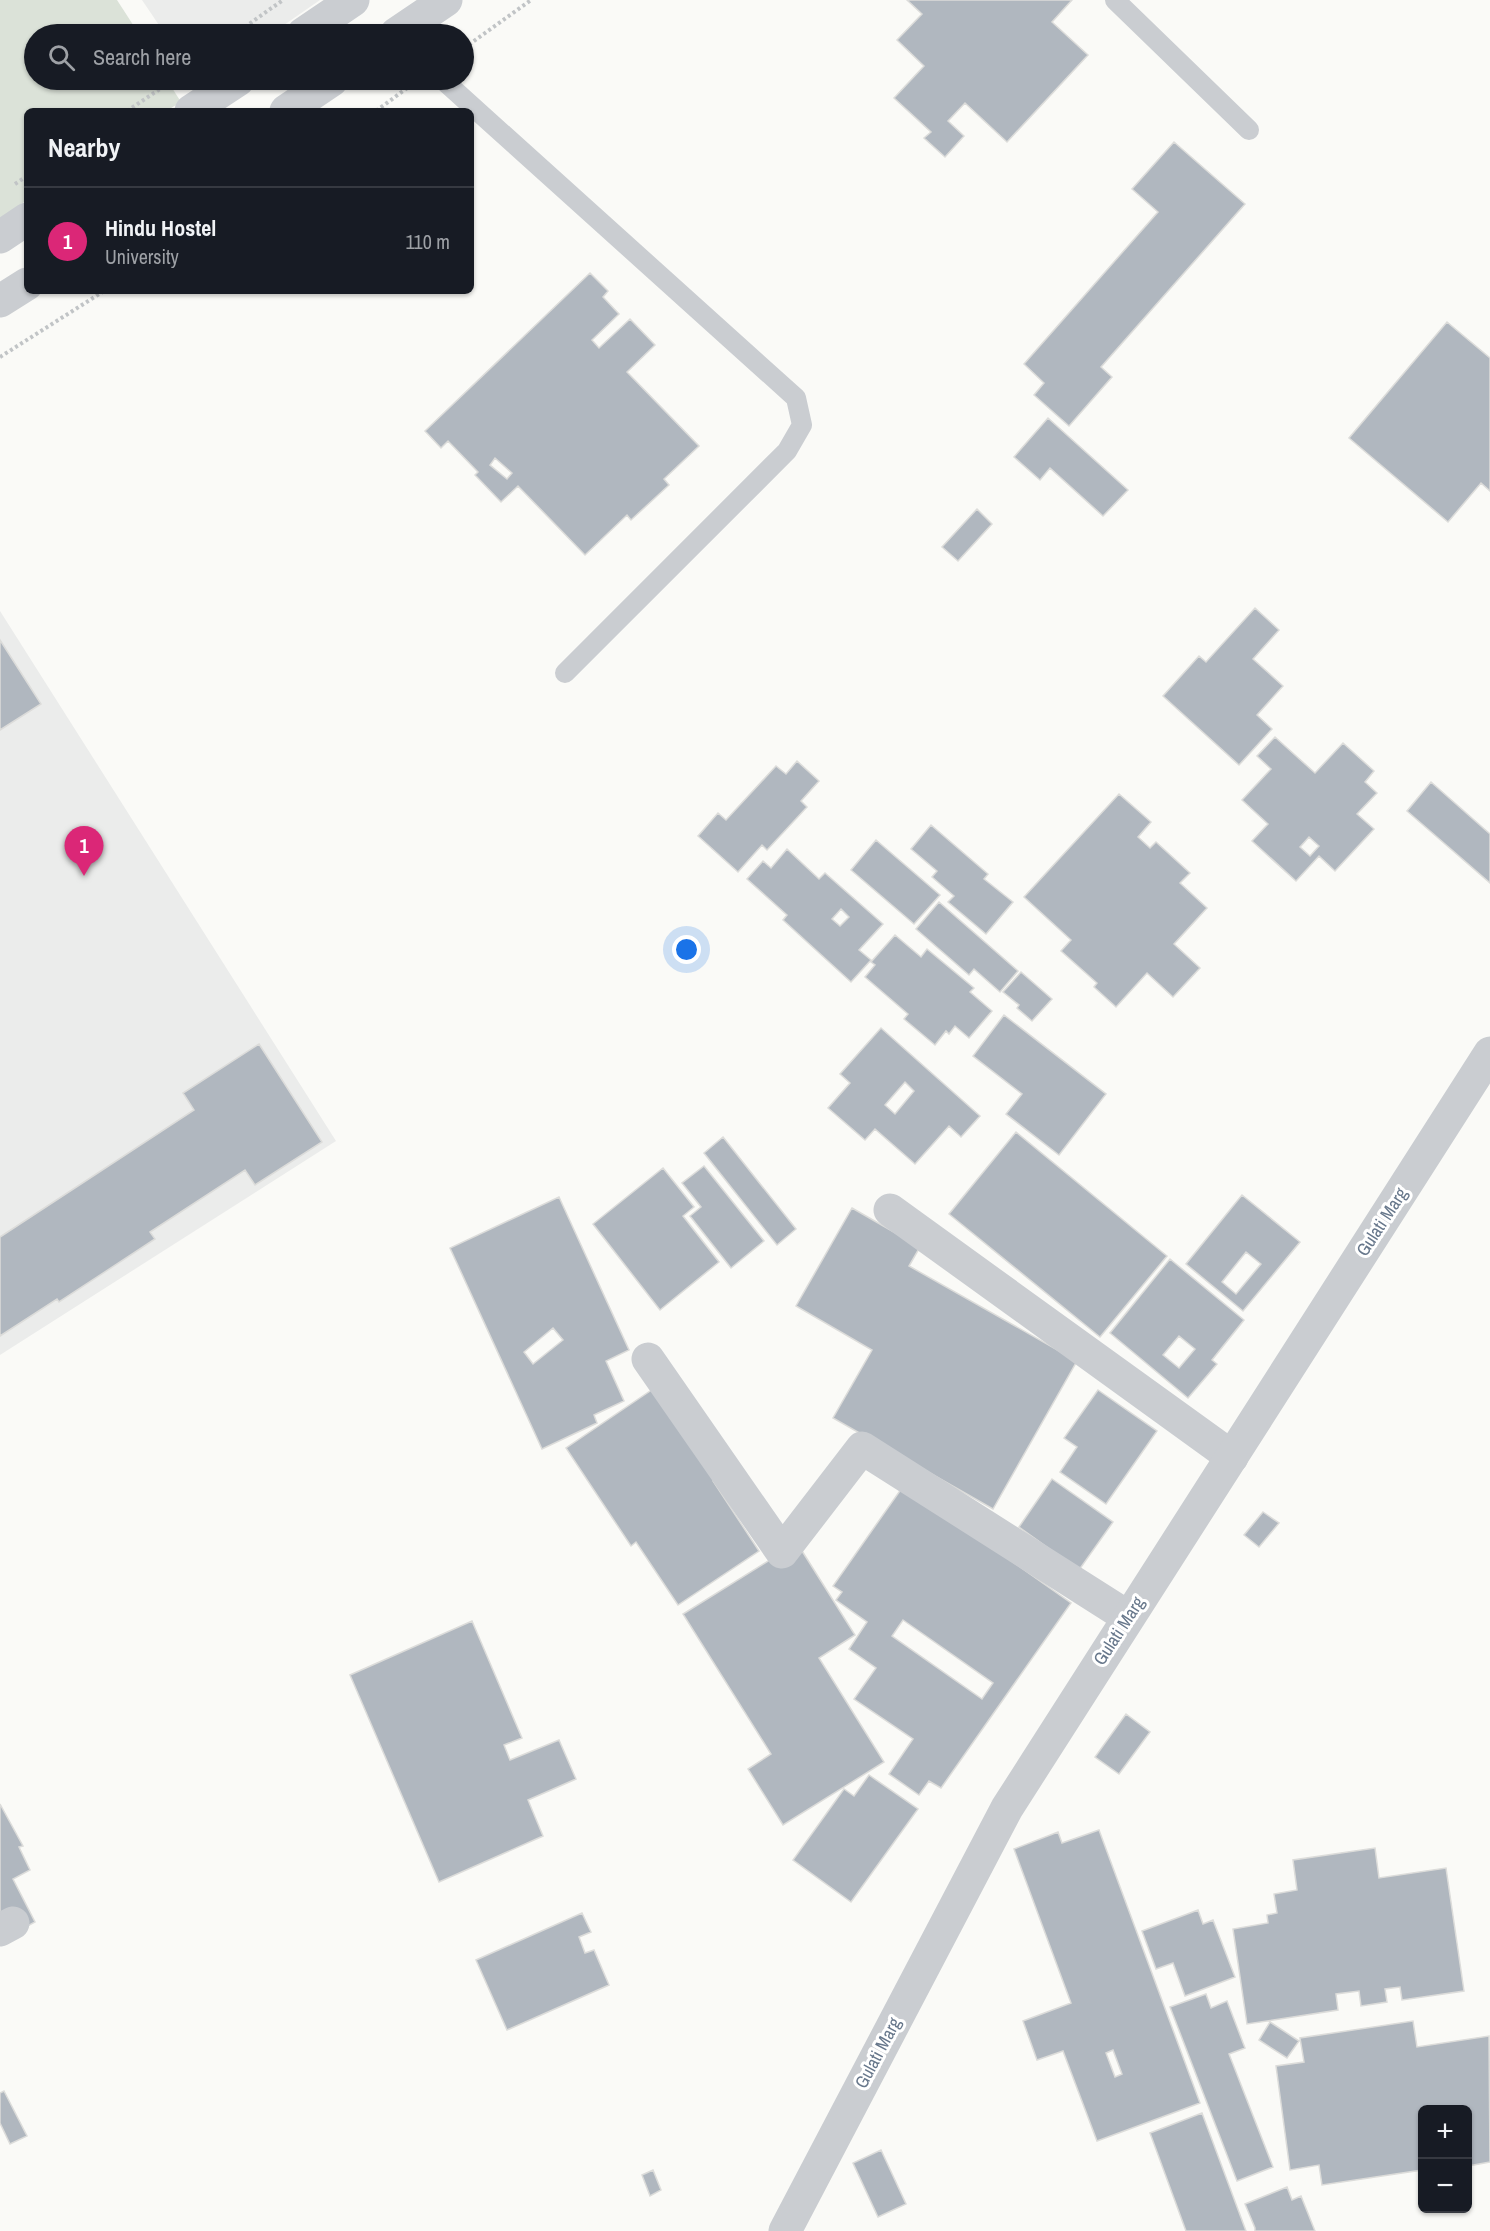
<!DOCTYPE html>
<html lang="en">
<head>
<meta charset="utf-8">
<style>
  body { margin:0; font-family:"Archivo Narrow",sans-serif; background:#242831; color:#f1f3f6 }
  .controls { position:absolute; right:18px; bottom:18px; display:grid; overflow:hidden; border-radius:9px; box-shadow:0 2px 4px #0004 }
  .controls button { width:54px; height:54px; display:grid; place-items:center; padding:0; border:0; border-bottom:2px solid #363941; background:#171b24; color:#f1f3f6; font:30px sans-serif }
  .you { position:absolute; left:687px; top:950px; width:21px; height:21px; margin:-15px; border:4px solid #fff; border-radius:50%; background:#1a73e8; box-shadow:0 0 0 9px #1a73e833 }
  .badge { display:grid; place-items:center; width:39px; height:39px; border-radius:50%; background:#db2777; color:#fff; font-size:20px; font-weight:700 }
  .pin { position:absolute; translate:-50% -50px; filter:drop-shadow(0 2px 3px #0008) }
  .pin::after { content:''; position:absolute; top:32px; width:21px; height:18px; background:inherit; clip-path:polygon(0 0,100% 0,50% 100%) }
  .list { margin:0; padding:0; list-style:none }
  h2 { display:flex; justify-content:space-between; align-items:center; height:78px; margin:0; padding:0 24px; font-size:26px }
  h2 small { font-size:20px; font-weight:400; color:#9ea1a6 }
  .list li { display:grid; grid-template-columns:39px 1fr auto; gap:18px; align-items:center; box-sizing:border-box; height:108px; padding:0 24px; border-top:2px solid #363941 }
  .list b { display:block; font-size:22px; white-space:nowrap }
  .list p { margin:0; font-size:20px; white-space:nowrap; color:#9ea1a6 }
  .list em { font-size:20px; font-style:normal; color:#9ea1a6 }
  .icon { flex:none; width:33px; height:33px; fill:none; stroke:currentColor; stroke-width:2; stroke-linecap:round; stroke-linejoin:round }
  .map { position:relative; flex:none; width:1490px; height:2231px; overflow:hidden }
  .search { position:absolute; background:#171b24; box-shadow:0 2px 4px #0004; left:24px; top:24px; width:450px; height:66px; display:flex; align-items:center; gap:15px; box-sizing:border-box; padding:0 21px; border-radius:33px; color:#9ea1a6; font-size:22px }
  .panel { position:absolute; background:#171b24; box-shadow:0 2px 4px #0004; left:24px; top:108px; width:450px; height:186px; border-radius:9px }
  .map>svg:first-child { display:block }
  .built { fill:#ebeceb }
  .green { fill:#dbe2d8 }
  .building { fill:#b0b7bf; stroke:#dcdcda; stroke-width:1.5; fill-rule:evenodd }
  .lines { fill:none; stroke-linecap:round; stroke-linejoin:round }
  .path { stroke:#c1c4c6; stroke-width:4; stroke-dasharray:3 3; stroke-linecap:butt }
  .service { stroke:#cacdd1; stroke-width:20 }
  .minor { stroke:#cacdd1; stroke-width:33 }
  .tertiary { stroke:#cacdd1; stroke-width:33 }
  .labels { text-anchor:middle; stroke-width:6; stroke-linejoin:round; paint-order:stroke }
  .street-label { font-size:18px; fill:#67778b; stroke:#fff }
</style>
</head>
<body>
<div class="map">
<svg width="1490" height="2231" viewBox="0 0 1490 2231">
  <rect width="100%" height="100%" fill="#fafaf7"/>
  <path class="built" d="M 142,0 L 320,0 L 271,34 L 165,34 Z
    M 0,611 L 336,1141 L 0,1355 Z"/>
  <path class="green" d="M 0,0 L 117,0 L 139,34 L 34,34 L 34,80 L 167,80 L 181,102 L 166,111 L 27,111 L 27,200 L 0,218 Z"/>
  <path class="building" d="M 907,0 L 1072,0 L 1052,22 L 1088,55 L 1007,142 L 965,103 L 948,121 L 964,136 L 945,157 L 924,138 L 931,132 L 894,98 L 924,66 L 897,40 L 922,14 Z
    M 1174,142 L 1245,204 L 1101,367 L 1112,377 L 1069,426 L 1034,395 L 1044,383 L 1024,364 L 1158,212 L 1132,189 Z
    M 590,273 L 608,291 L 603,297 L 619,314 L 592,340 L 599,348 L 630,319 L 655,345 L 627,372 L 699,446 L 664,479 L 669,485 L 631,520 L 627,515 L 585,555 L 518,486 L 501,502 L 475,475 L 478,472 L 448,441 L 441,448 L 425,431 ZM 495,458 L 512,473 L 507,479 L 490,465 Z
    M 1447,322 L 1490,358 L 1490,491 L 1481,483 L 1448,522 L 1349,438 Z
    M 1048,418 L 1128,490 L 1103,516 L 1050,468 L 1040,480 L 1014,457 Z
    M 977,509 L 992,524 L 958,561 L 942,547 Z
    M 1255,608 L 1279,630 L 1253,659 L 1283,686 L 1257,715 L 1272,729 L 1239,765 L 1163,696 L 1199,656 L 1206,662 Z
    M 0,640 L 41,704 L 0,730 Z
    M 1275,737 L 1315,773 L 1343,743 L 1374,771 L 1365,782 L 1377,793 L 1357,814 L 1374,829 L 1335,871 L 1319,856 L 1296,881 L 1252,841 L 1268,824 L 1242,800 L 1271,769 L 1257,756 ZM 1309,837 L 1319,846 L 1310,856 L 1300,847 Z
    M 797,761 L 819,781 L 801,801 L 807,807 L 767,850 L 762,845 L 738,872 L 698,836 L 718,813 L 726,820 L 776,766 L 786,774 Z
    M 1431,782 L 1490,834 L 1490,883 L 1407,811 Z
    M 1119,794 L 1151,822 L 1138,837 L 1150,848 L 1156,842 L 1190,873 L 1180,883 L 1207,908 L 1174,944 L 1200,968 L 1173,997 L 1147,973 L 1116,1007 L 1094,987 L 1097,983 L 1061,951 L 1071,940 L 1024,897 Z
    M 931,825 L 988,874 L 984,879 L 1013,902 L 986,934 L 948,902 L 954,896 L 932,877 L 937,871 L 911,849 Z
    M 876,840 L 940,895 L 914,924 L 851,870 Z
    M 787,849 L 819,879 L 825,873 L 883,924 L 859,950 L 871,960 L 851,982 L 783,920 L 787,915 L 747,879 L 763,861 L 771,868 ZM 841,909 L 849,917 L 840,926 L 832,919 Z
    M 939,902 L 1018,971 L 1000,992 L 974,969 L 969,975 L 916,929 Z
    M 895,935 L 921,957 L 927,949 L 974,988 L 970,992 L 992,1011 L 969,1038 L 955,1026 L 949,1034 L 946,1031 L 935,1045 L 904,1019 L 908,1014 L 865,977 L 875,965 L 871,962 Z
    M 1021,972 L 1052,999 L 1032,1021 L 1017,1008 L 1019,1005 L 1003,992 Z
    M 1004,1015 L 1106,1094 L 1059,1155 L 1006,1114 L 1022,1094 L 973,1056 Z
    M 881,1028 L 980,1116 L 961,1137 L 949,1126 L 915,1164 L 875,1129 L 865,1140 L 828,1108 L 850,1083 L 840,1074 ZM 905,1082 L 914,1091 L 895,1114 L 885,1105 Z
    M 259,1044 L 322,1142 L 255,1185 L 245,1170 L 150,1232 L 155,1239 L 59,1302 L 57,1299 L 0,1336 L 0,1237 L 194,1110 L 183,1093 Z
    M 1016,1132 L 1167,1256 L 1100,1337 L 949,1214 Z
    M 723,1137 L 796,1229 L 777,1245 L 704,1153 Z
    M 704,1166 L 764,1241 L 731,1268 L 690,1216 L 701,1207 L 682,1183 Z
    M 663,1168 L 694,1207 L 683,1216 L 719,1262 L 660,1310 L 593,1224 Z
    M 1242,1195 L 1300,1242 L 1243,1311 L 1186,1264 ZM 1246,1252 L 1261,1264 L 1236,1294 L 1222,1282 Z
    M 559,1197 L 629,1350 L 606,1361 L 624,1401 L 594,1415 L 597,1423 L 542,1449 L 450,1248 ZM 553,1328 L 563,1340 L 533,1364 L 524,1352 Z
    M 852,1208 L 920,1247 L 909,1266 L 1077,1361 L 993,1509 L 833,1418 L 872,1350 L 796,1306 Z
    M 1170,1259 L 1244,1320 L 1212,1360 L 1217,1364 L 1188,1398 L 1110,1333 ZM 1179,1336 L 1195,1349 L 1179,1368 L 1163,1355 Z
    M 659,1385 L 720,1476 L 713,1481 L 759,1551 L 678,1605 L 636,1542 L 631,1546 L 566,1448 Z
    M 1098,1390 L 1157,1431 L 1106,1504 L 1060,1472 L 1077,1447 L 1064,1438 Z
    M 1052,1479 L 1113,1522 L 1079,1570 L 1019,1527 Z
    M 904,1485 L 1071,1603 L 941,1788 L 929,1781 L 919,1795 L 889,1774 L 913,1739 L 854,1699 L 876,1668 L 849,1649 L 867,1622 L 836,1600 L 842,1592 L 833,1586 ZM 903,1620 L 993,1683 L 982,1699 L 892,1636 Z
    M 1263,1512 L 1279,1523 L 1259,1547 L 1244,1535 Z
    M 797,1543 L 855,1635 L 819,1658 L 884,1762 L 783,1825 L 748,1769 L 771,1754 L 683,1614 Z
    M 472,1621 L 522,1738 L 504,1745 L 510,1760 L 559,1740 L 576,1779 L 528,1800 L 543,1836 L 439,1882 L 350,1675 Z
    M 1126,1714 L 1150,1732 L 1119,1774 L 1095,1757 Z
    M 869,1775 L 918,1809 L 851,1902 L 793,1860 L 844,1789 L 854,1796 Z
    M 0,1804 L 23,1846 L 19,1847 L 30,1870 L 13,1879 L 35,1922 L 0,1941 Z
    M 1099,1830 L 1200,2103 L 1097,2141 L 1063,2051 L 1037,2060 L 1023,2021 L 1071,2003 L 1014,1849 L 1058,1832 L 1062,1843 ZM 1113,2050 L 1122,2074 L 1115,2077 L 1106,2053 Z
    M 1375,1848 L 1379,1878 L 1446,1868 L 1464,1991 L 1402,2000 L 1400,1987 L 1385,1989 L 1387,2002 L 1361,2006 L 1359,1991 L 1336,1994 L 1338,2010 L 1247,2024 L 1233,1929 L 1268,1923 L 1267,1915 L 1277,1913 L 1274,1894 L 1297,1890 L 1293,1860 Z
    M 1198,1910 L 1203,1924 L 1213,1920 L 1235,1977 L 1185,1996 L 1173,1963 L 1156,1969 L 1142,1931 Z
    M 582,1913 L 591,1932 L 579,1937 L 585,1953 L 594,1950 L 609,1985 L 507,2030 L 476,1960 Z
    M 1206,1994 L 1211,2008 L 1227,2001 L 1245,2048 L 1229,2054 L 1273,2167 L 1237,2181 L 1170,2007 Z
    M 1413,2021 L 1417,2047 L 1489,2036 L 1490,2162 L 1468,2166 L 1468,2110 L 1422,2110 L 1422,2170 L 1322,2185 L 1319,2165 L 1290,2170 L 1276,2066 L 1304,2062 L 1300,2038 Z
    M 1270,2022 L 1299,2041 L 1287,2058 L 1259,2040 Z
    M 4,2091 L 27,2136 L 10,2144 L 0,2123 L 0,2093 Z
    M 1202,2113 L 1246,2231 L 1186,2231 L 1150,2133 Z
    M 881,2150 L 906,2204 L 878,2217 L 853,2163 Z
    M 653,2170 L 661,2190 L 650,2196 L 642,2175 Z
    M 1287,2187 L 1292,2200 L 1301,2196 L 1315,2231 L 1255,2231 L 1255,2228 L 1245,2204 Z"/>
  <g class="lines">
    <path class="path" d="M 235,34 L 283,0
      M 464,48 L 531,0
      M 127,111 L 163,87
      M 376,111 L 414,83
      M 15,184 L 27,176
      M 0,357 L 104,291"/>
    <path class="service" d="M 1115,0 L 1249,130
      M 443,80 L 796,398 L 802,425 L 787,451 L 565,673"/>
    <path class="minor" d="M 890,1210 L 1232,1457
      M 648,1359 L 782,1552 L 862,1448 L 1128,1617
      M 0,1930 L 13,1923"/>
    <path class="tertiary" d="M 303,34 L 353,0
      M 396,34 L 446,0
      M 191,111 L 238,80
      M 286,111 L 332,80
      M 0,237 L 27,219
      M 0,301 L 27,284
      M 785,2231 L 1007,1808 L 1490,1053"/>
  </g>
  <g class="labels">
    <g class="street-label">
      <text transform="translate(1382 1222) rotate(-57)" y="6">Gulati Marg</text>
      <text transform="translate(1119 1631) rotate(-57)" y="6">Gulati Marg</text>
      <text transform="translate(878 2053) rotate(-62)" y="6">Gulati Marg</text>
    </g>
  </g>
</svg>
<div class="controls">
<button>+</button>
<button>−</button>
</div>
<div class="you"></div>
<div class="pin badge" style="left:84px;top:876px">1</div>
<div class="search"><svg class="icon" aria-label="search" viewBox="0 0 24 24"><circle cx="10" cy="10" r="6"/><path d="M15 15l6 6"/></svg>Search here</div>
<section class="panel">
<h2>Nearby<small></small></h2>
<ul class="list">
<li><span class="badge">1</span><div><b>Hindu Hostel</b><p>University</p></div><em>110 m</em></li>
</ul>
</section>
</div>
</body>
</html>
